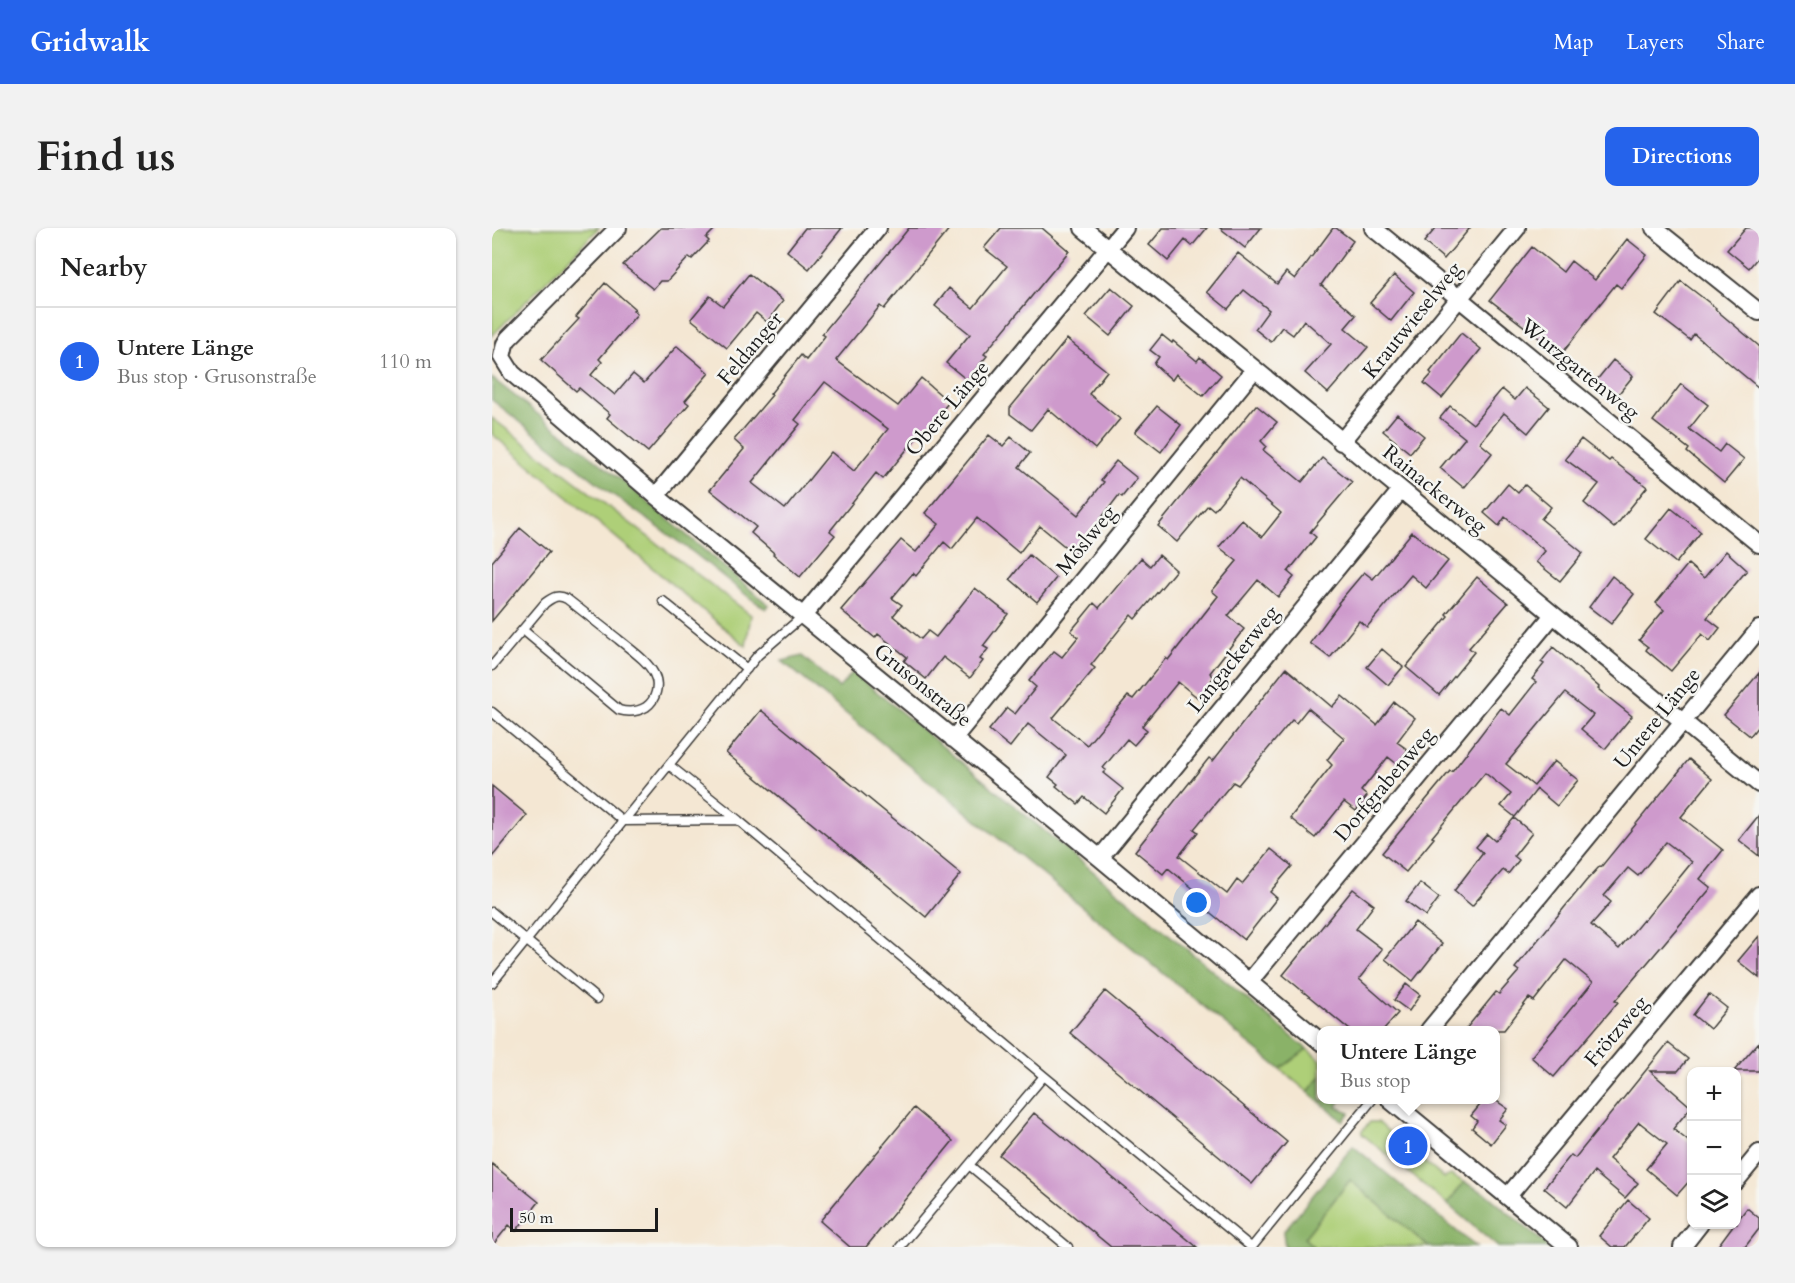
<!DOCTYPE html>
<html lang="en">
<head>
<meta charset="utf-8">
<style>
  body { margin:0; font-family:Cardo,serif; background:#f2f2f2; color:#222 }
  .controls { position:absolute; right:18px; bottom:18px; display:grid; overflow:hidden; border-radius:12px; box-shadow:0 2px 4px #0004 }
  .controls button { width:54px; height:54px; display:grid; place-items:center; padding:0; border:0; border-bottom:2px solid #e0e0e0; background:#fff; color:#222; font:30px sans-serif }
  .scale { position:absolute; left:18px; bottom:15px; width:148px; box-sizing:border-box; padding-left:6px; border:3px solid #1c1c1c; border-top:0; font-size:16px; line-height:21px; white-space:nowrap; color:#1c1c1c; -webkit-text-stroke:4px #f6f6f2; paint-order:stroke }
  .you { position:absolute; left:705px; top:675px; width:21px; height:21px; margin:-15px; border:4px solid #fff; border-radius:50%; background:#1a73e8; box-shadow:0 0 0 9px #1a73e833 }
  .badge { display:grid; place-items:center; width:39px; height:39px; border-radius:50%; background:#2563eb; color:#fff; font-size:20px; font-weight:700 }
  .pin { position:absolute; translate:-50% -50%; border:3px solid #fff; box-shadow:0 2px 6px #0006 }
  .popup { position:absolute; left:825px; top:798px; width:183px; height:78px; box-sizing:border-box; display:grid; place-content:center; border-radius:12px; background:#fff; filter:drop-shadow(0 2px 4px #0005); font-size:20px; white-space:nowrap; color:#767676 }
  .popup b { font-size:22px; color:#222 }
  .popup::after { content:''; position:absolute; left:50%; top:100%; margin-left:-12px; border:12px solid transparent; border-top-color:#fff }
  .list { margin:0; padding:0; list-style:none }
  h2 { display:flex; justify-content:space-between; align-items:center; height:78px; margin:0; padding:0 24px; font-size:26px }
  h2 small { font-size:20px; font-weight:400; color:#767676 }
  .list li { display:grid; grid-template-columns:39px 1fr auto; gap:18px; align-items:center; box-sizing:border-box; height:108px; padding:0 24px; border-top:2px solid #e0e0e0 }
  .list b { display:block; font-size:22px; white-space:nowrap }
  .list p { margin:0; font-size:20px; white-space:nowrap; color:#767676 }
  .list em { font-size:20px; font-style:normal; color:#767676 }
  .icon { flex:none; width:33px; height:33px; fill:none; stroke:currentColor; stroke-width:2; stroke-linecap:round; stroke-linejoin:round }
  .map { position:relative; flex:none; width:1267px; height:1019px; overflow:hidden; border-radius:12px }
  header { display:flex; align-items:center; gap:36px; box-sizing:border-box; height:84px; padding:0 30px; background:#2563eb; color:#fff }
  header strong { font-size:28px }
  nav { display:flex; gap:33px; margin-inline-start:auto; font-size:21px }
  .intro { display:flex; align-items:center; justify-content:space-between; box-sizing:border-box; height:144px; padding:0 36px }
  h1 { margin:0; font-size:42px }
  .button { padding:15px 27px; border-radius:12px; background:#2563eb; color:#fff; font-size:21px; font-weight:700 }
  main { display:flex; gap:36px; padding:0 36px }
  aside { flex:1; background:#fff; border-radius:12px; box-shadow:0 2px 4px #0004 }
  .map>svg:first-child { display:block }
  .green { fill:#aecf78; stroke:#65764a; stroke-width:1.5 }
  .forest { fill:#8ab268; stroke:#536742; stroke-width:1.5 }
  .building { fill:#ce9acc; fill-rule:evenodd }
  .lines { fill:none; stroke-linecap:round; stroke-linejoin:round }
  .lane-casing { stroke:#3c3a37; stroke-width:11 }
  .street-casing { stroke:#3c3a37; stroke-width:20 }
  .lane { stroke:#fff; stroke-width:8 }
  .street { stroke:#fff; stroke-width:16 }
  .labels { text-anchor:middle; stroke-width:5; stroke-linejoin:round; paint-order:stroke }
  .street-label { font-size:21px; fill:#1c1c1c; stroke:#f6f6f2 }
</style>
</head>
<body>
<header>
<strong>Gridwalk</strong>
<nav><a>Map</a><a>Layers</a><a>Share</a></nav>
</header>
<div class="intro"><h1>Find us</h1><a class="button">Directions</a></div>
<main>
<aside>
<h2>Nearby<small></small></h2>
<ul class="list">
<li><span class="badge">1</span><div><b>Untere Länge</b><p>Bus stop · Grusonstraße</p></div><em>110 m</em></li>
</ul>
</aside>
<div class="map">
<svg width="1267" height="1019" viewBox="0 0 1267 1019">
  <rect width="100%" height="100%" fill="#f6f6f2"/>
  <filter id="ink" filterUnits="userSpaceOnUse"><feTurbulence type="fractalNoise" baseFrequency=".0167" numOctaves="2"/><feDisplacementMap in="SourceGraphic" scale="12" xChannelSelector="R" yChannelSelector="G"/><feConvolveMatrix kernelMatrix="1 2 1 2 8 2 1 2 1" color-interpolation-filters="sRGB"/></filter>
  <filter id="wash" filterUnits="userSpaceOnUse"><feTurbulence type="fractalNoise" baseFrequency=".008" numOctaves="4" result="noise"/><feDisplacementMap in="SourceGraphic" scale="24" xChannelSelector="R" yChannelSelector="G"/><feGaussianBlur stdDeviation="1.35" result="paint"/><feColorMatrix in="noise" values="0 0 0 0 0 0 0 0 0 0 0 0 0 0 0 0 0 1.4 0 .05"/><feComposite in="paint" operator="in"/></filter>
  <g filter="url(#wash)">
    <rect width="100%" height="100%" fill="#f4e7d3"/>
    <path class="green" d="M 0,0 L 107,0 L 0,108 Z
      M 0,190 L 259,387 L 254,418 L 0,206 Z
      M 815,821 L 829,832 L 829,848 L 816,864 L 788,841 Z
      M 878,894 L 886,894 L 909,915 L 907,918 L 918,927 L 921,925 L 952,950 L 959,947 L 972,954 L 955,976 L 870,906 L 870,903 Z
      M 858,952 L 937,1019 L 822,1019 L 812,1010 Z"/>
    <path class="forest" d="M 0,150 L 131,253 L 277,377 L 274,381 L 258,370 L 202,325 L 120,266 L 0,172 Z
      M 310,428 L 347,460 L 361,444 L 815,821 L 788,841 L 290,433 Z
      M 829,848 L 829,872 L 849,872 L 845,879 L 858,884 L 851,893 L 816,864 Z
      M 861,918 L 984,1019 L 937,1019 L 858,952 L 812,1010 L 822,1019 L 793,1019 L 791,1004 Z
      M 972,954 L 993,965 L 1057,1019 L 1006,1019 L 955,976 Z"/>
    <g id="blocks">
      <path class="building" d="M 169,0 L 224,0 L 214,10 L 217,13 L 200,31 L 197,29 L 175,53 L 168,53 L 161,61 L 131,37 Z
        M 313,0 L 350,0 L 317,41 L 295,23 Z
        M 417,0 L 458,0 L 392,81 L 388,78 L 344,132 L 406,178 L 429,150 L 457,174 L 432,204 L 430,203 L 391,251 L 384,245 L 338,303 L 343,307 L 308,349 L 281,326 L 282,325 L 259,305 L 264,299 L 218,262 L 252,221 L 242,212 L 280,167 L 278,166 L 309,127 L 314,132 L 333,108 L 330,106 ZM 333,154 L 396,201 L 362,243 L 339,224 L 293,281 L 260,255 L 308,196 L 303,192 Z
        M 509,0 L 550,0 L 577,23 L 492,126 L 495,128 L 475,152 L 454,135 L 478,106 L 443,78 L 457,60 L 481,80 L 515,38 L 492,20 Z
        M 671,0 L 715,0 L 700,18 L 693,12 L 676,33 L 657,17 Z
        M 728,0 L 769,0 L 753,20 Z
        M 841,0 L 844,0 L 861,13 L 829,57 L 864,87 L 853,100 L 876,119 L 836,165 L 813,145 L 839,116 L 812,92 L 801,107 L 790,99 L 779,114 L 763,101 L 777,82 L 752,62 L 736,81 L 715,64 L 746,25 L 785,56 L 794,44 L 803,51 Z
        M 944,0 L 978,0 L 952,31 L 932,14 Z
        M 1254,0 L 1267,0 L 1267,28 L 1257,40 L 1235,22 Z
        M 1135,11 L 1155,27 L 1129,60 L 1124,56 L 1092,96 L 1093,96 L 1069,127 L 998,72 L 1040,19 L 1071,44 L 1079,33 L 1103,52 Z
        M 257,46 L 291,73 L 275,94 L 264,85 L 235,120 L 199,91 L 218,68 L 231,78 Z
        M 902,47 L 922,64 L 899,93 L 878,75 Z
        M 1189,53 L 1224,80 L 1223,81 L 1267,118 L 1267,160 L 1202,106 L 1198,112 L 1164,86 Z
        M 113,55 L 143,81 L 141,82 L 145,86 L 107,131 L 110,134 L 99,147 L 123,167 L 141,146 L 152,155 L 185,118 L 217,145 L 193,173 L 197,176 L 156,224 L 115,190 L 118,186 L 87,160 L 84,163 L 49,132 L 87,91 L 84,89 Z
        M 619,59 L 642,78 L 618,108 L 594,88 Z
        M 969,105 L 989,121 L 950,170 L 932,155 L 940,146 L 938,144 Z
        M 670,107 L 680,115 L 681,113 L 705,133 L 708,129 L 729,147 L 711,168 L 684,146 L 680,152 L 662,136 L 667,129 L 658,122 Z
        M 575,111 L 615,143 L 597,166 L 628,191 L 603,221 L 556,181 L 539,202 L 518,186 L 518,180 Z
        M 1121,132 L 1141,148 L 1124,169 L 1104,153 Z
        M 1189,156 L 1216,177 L 1197,201 L 1227,224 L 1233,216 L 1252,231 L 1232,255 L 1195,224 L 1197,221 L 1161,193 Z
        M 1033,160 L 1057,179 L 1036,205 L 1012,185 L 988,215 L 1000,225 L 972,260 L 948,240 L 973,210 L 948,190 L 958,178 L 981,196 L 1010,161 L 1023,172 Z
        M 764,177 L 785,194 L 769,213 L 774,218 L 771,222 L 810,254 L 830,230 L 860,254 L 818,304 L 824,309 L 796,344 L 802,349 L 786,369 L 766,352 L 736,388 L 752,401 L 718,445 L 722,449 L 706,470 L 686,454 L 650,498 L 655,502 L 642,517 L 635,511 L 611,540 L 614,542 L 611,545 L 631,561 L 612,585 L 592,569 L 586,576 L 564,558 L 566,556 L 557,549 L 574,527 L 536,496 L 518,519 L 497,502 L 515,480 L 523,486 L 544,459 L 537,453 L 550,437 L 562,423 L 570,429 L 586,409 L 579,403 L 589,391 L 602,375 L 607,380 L 649,330 L 658,338 L 667,327 L 684,342 L 643,391 L 639,387 L 599,437 L 603,440 L 561,490 L 595,517 L 636,468 L 641,471 L 674,430 L 676,432 L 726,368 L 720,363 L 745,333 L 727,319 L 750,292 L 770,309 L 789,285 L 748,250 L 722,282 L 716,277 L 685,314 L 666,298 Z
        M 665,178 L 689,197 L 669,224 L 643,204 Z
        M 905,186 L 932,208 L 918,225 L 891,203 Z
        M 497,207 L 511,218 L 519,209 L 538,225 L 527,239 L 586,287 L 612,254 L 609,252 L 624,233 L 645,250 L 630,269 L 627,267 L 582,326 L 548,298 L 527,325 L 485,290 L 460,321 L 452,314 L 424,348 L 421,345 L 400,370 L 410,377 L 401,388 L 429,411 L 436,403 L 444,409 L 483,360 L 516,386 L 491,418 L 496,421 L 488,431 L 491,433 L 478,450 L 451,429 L 434,451 L 412,433 L 415,429 L 386,406 L 383,410 L 349,382 L 409,312 L 424,324 L 447,296 L 433,285 Z
        M 1089,211 L 1117,233 L 1119,231 L 1155,259 L 1122,300 L 1092,275 L 1107,256 L 1073,231 Z
        M 1016,256 L 1026,265 L 1033,257 L 1059,279 L 1049,291 L 1091,325 L 1068,353 L 1044,334 L 1053,323 L 1013,289 L 1007,298 L 992,285 Z
        M 1179,280 L 1209,304 L 1184,335 L 1154,311 Z
        M 28,300 L 57,324 L 0,393 L 0,334 Z
        M 920,304 L 956,333 L 934,360 L 919,347 L 875,399 L 867,393 L 838,430 L 818,415 L 847,376 L 846,375 L 872,344 L 881,351 Z
        M 1234,323 L 1255,342 L 1215,390 L 1228,400 L 1218,413 L 1210,406 L 1179,443 L 1154,422 L 1156,419 L 1147,412 L 1172,382 L 1164,375 L 1196,336 L 1212,350 Z
        M 537,327 L 564,350 L 545,374 L 518,351 Z
        M 1120,348 L 1142,366 L 1119,396 L 1097,379 Z
        M 985,349 L 1016,375 L 977,420 L 982,424 L 947,467 L 914,439 L 956,388 L 954,386 Z
        M 1061,419 L 1107,459 L 1106,461 L 1140,488 L 1113,521 L 1089,501 L 1101,487 L 1073,465 L 1014,536 L 1042,558 L 1062,533 L 1086,552 L 1065,578 L 1045,561 L 1023,589 L 1009,578 L 1019,566 L 993,545 L 940,609 L 942,610 L 914,644 L 890,625 L 958,543 L 960,544 L 1009,480 L 1018,487 L 1044,454 L 1040,451 L 1052,436 L 1049,434 Z
        M 890,421 L 911,439 L 896,457 L 875,439 Z
        M 794,440 L 840,479 L 850,468 L 885,497 L 902,474 L 923,490 L 905,514 L 916,522 L 905,536 L 896,529 L 869,563 L 875,568 L 864,583 L 852,574 L 823,610 L 798,590 L 840,537 L 835,532 L 852,510 L 816,480 L 804,495 L 800,492 L 746,557 L 741,554 L 702,601 L 706,604 L 687,628 L 735,666 L 745,652 L 750,656 L 779,621 L 800,638 L 778,664 L 785,670 L 752,712 L 704,673 L 709,667 L 676,640 L 671,646 L 643,623 L 717,530 L 721,533 Z
        M 1267,445 L 1267,497 L 1258,508 L 1232,487 Z
        M 269,482 L 469,646 L 434,689 L 234,525 Z
        M 1197,531 L 1220,551 L 1189,589 L 1231,622 L 1208,651 L 1219,660 L 1123,773 L 1126,774 L 1062,849 L 1039,829 L 1101,754 L 1074,732 L 1042,773 L 1037,770 L 1012,802 L 973,802 L 1004,764 L 1007,766 L 1027,743 L 1023,740 L 1094,653 L 1108,638 L 1109,639 ZM 1174,614 L 1200,634 L 1152,693 L 1151,692 L 1127,721 L 1099,697 L 1119,674 L 1112,668 L 1136,640 L 1146,648 Z
        M 0,558 L 35,587 L 0,629 Z
        M 1267,587 L 1267,628 L 1247,612 Z
        M 1022,590 L 1040,605 L 1022,628 L 1027,632 L 1016,646 L 1011,642 L 980,678 L 962,663 L 991,625 L 984,619 L 995,606 L 1003,613 Z
        M 928,655 L 947,670 L 934,688 L 914,673 Z
        M 861,661 L 882,677 L 864,701 L 890,721 L 867,751 L 906,785 L 891,802 L 858,802 L 791,747 Z
        M 923,694 L 950,716 L 921,753 L 893,731 Z
        M 1267,708 L 1267,750 L 1246,733 Z
        M 914,756 L 928,767 L 917,783 L 902,772 Z
        M 613,763 L 795,914 L 760,956 L 578,805 Z
        M 1217,766 L 1235,780 L 1218,801 L 1201,787 Z
        M 1267,814 L 1267,843 L 1242,843 Z
        M 1176,815 L 1196,831 L 1186,843 L 1158,843 L 1199,879 L 1181,901 L 1200,916 L 1200,950 L 1185,967 L 1154,941 L 1175,916 L 1147,894 L 1117,931 L 1146,955 L 1133,970 L 1102,944 L 1075,979 L 1052,960 L 1079,927 L 1083,930 Z
        M 992,872 L 1003,872 L 1016,881 L 1007,892 L 1014,897 L 999,916 L 980,900 L 985,893 L 979,888 Z
        M 422,880 L 461,913 L 374,1019 L 358,1019 L 328,993 Z
        M 542,885 L 705,1019 L 619,1019 L 507,927 Z
        M 0,936 L 47,974 L 24,1003 L 17,997 L 0,1018 Z
        M 1136,972 L 1157,990 L 1133,1019 L 1120,1019 L 1107,1008 Z
        M 1255,980 L 1267,990 L 1267,1001 L 1253,1019 L 1225,1019 L 1242,996 L 1245,996 L 1245,993 Z"/>
    </g>
  </g>
  <g filter="url(#ink)">
    <use href="#blocks" fill-opacity="0" stroke="#3c3a37" stroke-width="1.5"/>
    <g class="lines">
      <g class="lane-casing">
        <path id="lane" d="M 171,373 L 255,441
          M 0,438 L 53,375 C 61,369 66,366 75,371 C 92,384 109,398 126,411 C 139,422 155,432 162,446 C 168,457 164,472 154,479 C 145,484 137,485 127,482 L 31,402
          M 0,484 L 131,593 L 246,592
          M 177,537 L 246,592 L 552,848 L 759,1019
          M 0,684 L 105,771
          M 0,755 L 266,427 L 311,388
          M 477,937 L 576,1019
          M 408,1019 L 552,848
          M 760,1019 L 880,872"/>
      </g>
      <g class="street-casing">
        <path id="street" d="M 126,0 L 16,111 L 13,116 L 10,129 L 20,145 L 164,268 L 608,630 L 829,814
          M 591,0 L 1267,556
          M 881,0 L 1267,316
          M 1162,0 L 1267,84
          M 849,214 L 1025,0
          M 164,268 L 386,0
          M 311,388 L 633,0
          M 461,511 L 762,142
          M 608,630 L 909,262
          M 757,754 L 1061,387
          M 937,802 L 1267,401
          M 898,872 L 1077,1019
          M 1244,953 L 1267,925
          M 1016,968 L 1267,667
          M 1190,1019 L 1208,996"/>
      </g>
      <use href="#lane" class="lane"/>
      <use href="#street" class="street"/>
    </g>
  </g>
  <g class="labels">
    <g class="street-label">
      <text transform="translate(920 92) rotate(-51)" y="7">Krautwieselweg</text>
      <text transform="translate(258 120) rotate(-50)" y="7">Feldanger</text>
      <text transform="translate(1088 141) rotate(39)" y="7">Wurzgartenweg</text>
      <text transform="translate(455 180) rotate(-50)" y="7">Obere Länge</text>
      <text transform="translate(943 261) rotate(39)" y="7">Rainackerweg</text>
      <text transform="translate(594 312) rotate(-51)" y="7">Möslweg</text>
      <text transform="translate(741 431) rotate(-51)" y="7">Langackerweg</text>
      <text transform="translate(431 457) rotate(39)" y="7">Grusonstraße</text>
      <text transform="translate(1165 490) rotate(-51)" y="7">Untere Länge</text>
      <text transform="translate(892 556) rotate(-50)" y="7">Dorfgrabenweg</text>
      <text transform="translate(1124 803) rotate(-50)" y="7">Frötzweg</text>
    </g>
  </g>
</svg>
<div class="controls">
<button>+</button>
<button>−</button>
<button><svg class="icon" aria-label="layers" viewBox="0 0 24 24"><path d="M12 4l9 5-9 5-9-5zM3 14l9 5 9-5"/></svg></button>
</div>
<div class="scale">50 m</div>
<div class="you"></div>
<div class="pin badge" style="left:916px;top:918px">1</div>
<div class="popup"><b>Untere Länge</b>Bus stop</div>
</div>
</main>
</body>
</html>
